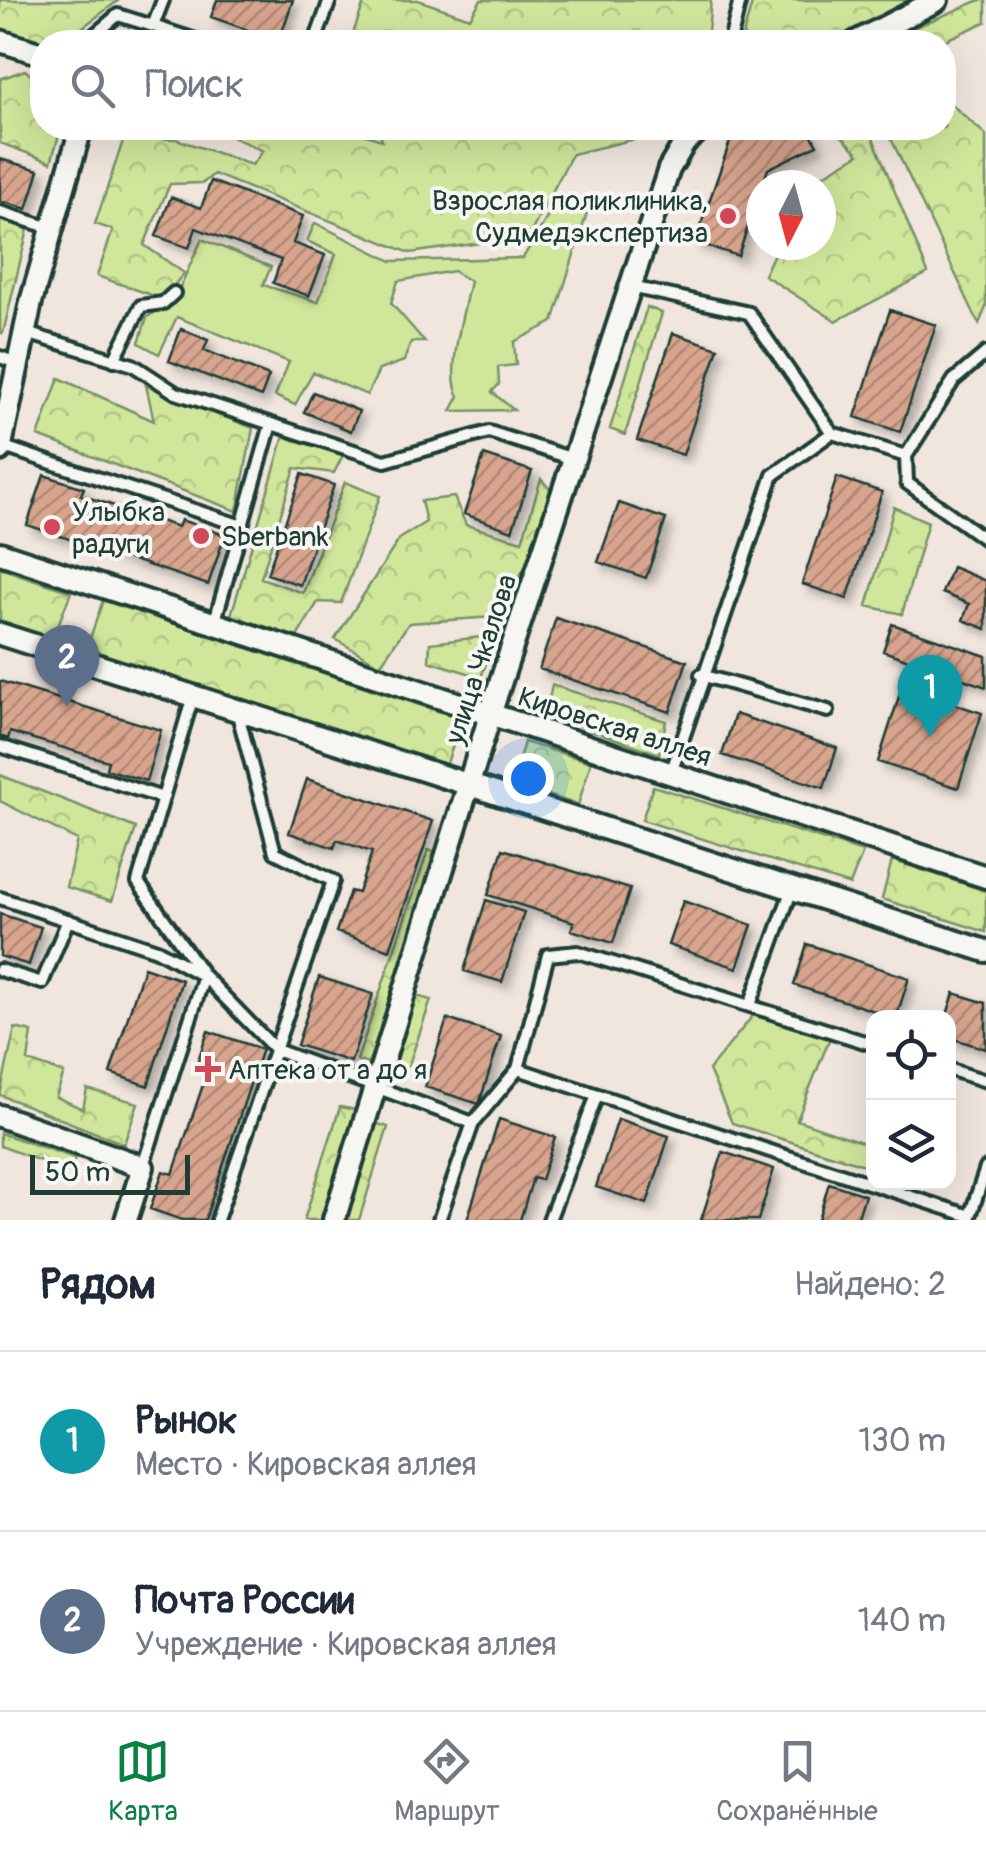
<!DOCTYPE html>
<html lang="ru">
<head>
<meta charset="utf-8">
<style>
  body { margin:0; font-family:Pangolin,sans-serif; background:#f2f2f3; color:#1f2937 }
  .controls { position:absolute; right:30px; bottom:30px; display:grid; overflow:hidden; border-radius:20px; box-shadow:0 10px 40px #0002 }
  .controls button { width:90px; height:90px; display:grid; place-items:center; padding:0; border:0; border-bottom:2px solid #e0e1e3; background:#fff; color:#1f2937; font:50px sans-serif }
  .compass { position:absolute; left:746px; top:170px; width:90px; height:90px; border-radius:50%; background:#fff; box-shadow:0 10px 40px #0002; rotate:186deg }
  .scale { position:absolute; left:30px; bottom:25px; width:160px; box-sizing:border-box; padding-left:10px; border:5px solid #1f3d34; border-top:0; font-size:28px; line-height:35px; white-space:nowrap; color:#1f3d34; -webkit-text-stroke:8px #f6f6f2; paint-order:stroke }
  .you { position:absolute; left:528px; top:778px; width:35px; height:35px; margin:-25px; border:8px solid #fff; border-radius:50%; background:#1a73e8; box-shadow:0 0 0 15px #1a73e833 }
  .badge { display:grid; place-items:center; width:65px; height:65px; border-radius:50%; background:#0b8043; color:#fff; font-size:32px; font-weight:700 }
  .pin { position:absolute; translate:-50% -82px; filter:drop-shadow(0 2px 5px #0008) }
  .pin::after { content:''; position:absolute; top:52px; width:35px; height:30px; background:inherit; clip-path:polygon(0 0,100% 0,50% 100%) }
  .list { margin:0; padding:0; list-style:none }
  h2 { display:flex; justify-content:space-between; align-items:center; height:130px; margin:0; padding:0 40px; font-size:42px }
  h2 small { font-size:32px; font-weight:400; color:#747a83 }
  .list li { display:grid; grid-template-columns:65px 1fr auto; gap:30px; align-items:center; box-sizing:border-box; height:180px; padding:0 40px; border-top:2px solid #e0e1e3 }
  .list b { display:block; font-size:38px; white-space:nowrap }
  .list p { margin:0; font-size:32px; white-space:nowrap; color:#747a83 }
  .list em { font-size:32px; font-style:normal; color:#747a83 }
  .icon { flex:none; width:55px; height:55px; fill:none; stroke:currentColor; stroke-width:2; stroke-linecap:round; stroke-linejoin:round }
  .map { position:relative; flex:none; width:986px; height:1220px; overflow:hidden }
  .search { position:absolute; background:#fff; box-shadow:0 10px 40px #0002; left:30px; right:30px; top:30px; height:110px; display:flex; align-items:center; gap:25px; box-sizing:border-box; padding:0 35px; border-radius:40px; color:#747a83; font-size:38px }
  .sheet { height:490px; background:#fff }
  nav { display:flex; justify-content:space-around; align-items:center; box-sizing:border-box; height:140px; border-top:2px solid #e0e1e3; background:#fff; font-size:28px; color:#747a83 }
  nav a { display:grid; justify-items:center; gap:5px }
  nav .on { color:#0b8043 }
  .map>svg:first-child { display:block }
  .green { fill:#d0e69b; stroke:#789268; stroke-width:2.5 }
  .forest { fill:url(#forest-crowns); stroke:#789268; stroke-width:2.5 }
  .building { fill:url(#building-hatch); stroke:#1f3d34; stroke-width:2.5; filter:url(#shadow) }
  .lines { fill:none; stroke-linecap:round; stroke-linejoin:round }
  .lane-casing { stroke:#1f3d34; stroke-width:18 }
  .street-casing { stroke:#1f3d34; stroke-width:28 }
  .lane { stroke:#f6f6f2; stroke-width:10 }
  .street { stroke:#f6f6f2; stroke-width:20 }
  .poi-dot { fill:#d1495b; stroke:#f6f6f2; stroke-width:4 }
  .labels { text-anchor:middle; stroke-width:8; stroke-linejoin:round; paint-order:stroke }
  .poi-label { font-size:28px; fill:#1f3d34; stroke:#f6f6f2; text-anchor:start }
  .street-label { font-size:28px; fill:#1f3d34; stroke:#f6f6f2 }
</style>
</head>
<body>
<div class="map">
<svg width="986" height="1220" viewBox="0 0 986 1220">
  <defs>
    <pattern id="forest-crowns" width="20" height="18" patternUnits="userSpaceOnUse" patternTransform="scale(2.5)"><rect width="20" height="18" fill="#d0e69b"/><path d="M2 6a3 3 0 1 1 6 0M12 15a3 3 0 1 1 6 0" fill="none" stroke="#b2c686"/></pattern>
    <pattern id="building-hatch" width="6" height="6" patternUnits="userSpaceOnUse" patternTransform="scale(2.5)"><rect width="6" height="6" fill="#d8a48d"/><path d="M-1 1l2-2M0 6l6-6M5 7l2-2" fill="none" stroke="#af8774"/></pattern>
    <filter id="shadow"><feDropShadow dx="6" dy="6" stdDeviation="5" flood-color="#0004"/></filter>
  </defs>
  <rect width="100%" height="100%" fill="#f0e6de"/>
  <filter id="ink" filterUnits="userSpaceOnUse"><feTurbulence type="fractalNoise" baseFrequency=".01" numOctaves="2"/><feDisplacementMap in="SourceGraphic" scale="20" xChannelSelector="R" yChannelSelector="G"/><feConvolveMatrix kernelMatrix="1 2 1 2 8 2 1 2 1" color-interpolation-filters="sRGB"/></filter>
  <g filter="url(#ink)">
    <path class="green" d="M 561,194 L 590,203 L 553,322 L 514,342 L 516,365 L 498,367 L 499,384 L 492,392 L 514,410 L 451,411 L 459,396 C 445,374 465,308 470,281 L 453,271 L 398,281 L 391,303 L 425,342 L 411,342 L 404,361 L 379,370 L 367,395 L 313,372 L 295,405 L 275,396 L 289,362 L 177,317 L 159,354 L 139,343 L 147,317 L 173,302 L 202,239 L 271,267 L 263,285 L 318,302 L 336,254 L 307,241 L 315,223 L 392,261 L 523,258 Z"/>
    <path class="forest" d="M 0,0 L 119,0 L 63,42 L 42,45 L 0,32 Z
      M 365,0 L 418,0 L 470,18 L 481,0 L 711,0 L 707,42 L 350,42 Z
      M 753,0 L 914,0 L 833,42 L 741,42 Z
      M 980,0 L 986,0 L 986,22 L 941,42 L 915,42 L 909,30 Z
      M 25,70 L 42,85 L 42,128 L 61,128 L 51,162 L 0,143 L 0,79 Z
      M 944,98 L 986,135 L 986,307 L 979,324 L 886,128 L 944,128 Z
      M 214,128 L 345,128 L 382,140 L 379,128 L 682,128 L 572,154 L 529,236 L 410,253 L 214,174 L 203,183 L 170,184 L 144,245 L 184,273 L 163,299 L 97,276 L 113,230 L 95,224 L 124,138 L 176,139 L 252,165 L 263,151 Z
      M 834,128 L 869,128 L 928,273 L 836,321 L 764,275 L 778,245 L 821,245 L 821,185 L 807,185 L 859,154 Z
      M 0,220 L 28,229 L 3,333 L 0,333 Z
      M 647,307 L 662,313 L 625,435 L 610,429 Z
      M 59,378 L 154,421 L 146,385 L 253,428 L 237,511 L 38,436 Z
      M 284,436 L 343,455 L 334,473 L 295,468 L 261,578 L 303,593 L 345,482 L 380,496 L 341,603 L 318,602 L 295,640 L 230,619 Z
      M 541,479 L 550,489 L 533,556 L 493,617 L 409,623 L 380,665 L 335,639 L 400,538 L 426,522 L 421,501 L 454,497 L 466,525 L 522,541 Z
      M 894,507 L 928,522 L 902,614 L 867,606 Z
      M 0,568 L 71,592 L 52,641 L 0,624 Z
      M 103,600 L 462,719 L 445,769 L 86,650 Z
      M 497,635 L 481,677 L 429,661 L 430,643 Z
      M 552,685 L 666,721 L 659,754 L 546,714 Z
      M 524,742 L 591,762 L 578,805 L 512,783 Z
      M 0,775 L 136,828 L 112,901 L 66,887 L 77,840 L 0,801 Z
      M 653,786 L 863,852 L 850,885 L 642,820 Z
      M 428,850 L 441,854 L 368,1064 L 357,1060 Z
      M 892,860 L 986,891 L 986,932 L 882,899 Z
      M 416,996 L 431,1000 L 406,1073 L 392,1066 Z
      M 755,1013 L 831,1035 L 797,1120 L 873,1146 L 873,1168 L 732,1123 L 709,1070 Z
      M 15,1028 L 32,1032 L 28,1061 L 64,1073 L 56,1097 L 83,1109 L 87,1089 L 138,1103 L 124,1144 L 0,1095 Z
      M 340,1107 L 356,1110 L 320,1220 L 304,1220 Z
      M 375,1123 L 388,1127 L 359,1220 L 344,1220 Z
      M 0,1133 L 75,1158 L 70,1172 L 0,1146 Z"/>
    <path class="building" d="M 217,0 L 293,0 L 279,41 L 211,17 Z
      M 744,128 L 808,128 L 817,145 L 768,169 L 738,256 L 695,242 L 733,133 Z
      M 0,159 L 39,170 L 27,209 L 0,201 Z
      M 211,181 L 303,216 L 293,243 L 325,255 L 309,296 L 273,283 L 281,260 L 196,228 L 189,248 L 156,236 L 171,197 L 201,208 Z
      M 890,310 L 936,325 L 900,432 L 855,417 Z
      M 181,329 L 208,340 L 204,350 L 269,376 L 261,397 L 169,361 Z
      M 673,333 L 718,348 L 683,455 L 637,440 Z
      M 313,392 L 359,411 L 351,431 L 304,412 Z
      M 484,455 L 532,471 L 512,531 L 464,514 Z
      M 302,474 L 334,485 L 300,585 L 267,574 Z
      M 44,475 L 84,488 L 81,495 L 178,527 L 181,520 L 225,535 L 208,585 L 27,525 Z
      M 837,477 L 882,492 L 847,599 L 802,584 Z
      M 619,503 L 666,519 L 646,578 L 598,562 Z
      M 952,567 L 986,581 L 986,629 L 963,620 L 969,604 L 942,593 Z
      M 556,618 L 687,661 L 670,712 L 539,669 Z
      M 892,624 L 986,656 L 986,687 L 883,651 Z
      M 0,681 L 161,730 L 146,781 L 106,769 L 108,761 L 10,732 L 8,739 L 0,736 Z
      M 902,687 L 982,713 L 958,788 L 878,762 Z
      M 735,714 L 837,748 L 824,788 L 722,755 Z
      M 307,779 L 433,821 L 390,950 L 336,932 L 350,891 L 358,893 L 372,852 L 337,840 L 334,848 L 289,833 Z
      M 503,849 L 630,889 L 613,943 L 571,930 L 574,922 L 488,895 Z
      M 486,900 L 524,912 L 502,982 L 464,971 Z
      M 683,901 L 752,925 L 737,968 L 668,945 Z
      M 0,914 L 41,927 L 29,965 L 0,956 Z
      M 807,944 L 909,978 L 896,1018 L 794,985 Z
      M 144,967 L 182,980 L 148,1086 L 110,1073 Z
      M 319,977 L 373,994 L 351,1062 L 297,1045 Z
      M 954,993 L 986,1003 L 986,1049 L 948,1037 L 946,1018 Z
      M 447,1019 L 501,1036 L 479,1104 L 425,1087 Z
      M 208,1031 L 262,1049 L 205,1220 L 182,1220 L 150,1209 L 163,1171 L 173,1174 L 208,1070 L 196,1066 Z
      M 499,1119 L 555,1137 L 541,1180 L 533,1178 L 520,1220 L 467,1220 Z
      M 618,1119 L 669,1136 L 647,1204 L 596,1187 Z
      M 723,1152 L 774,1169 L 758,1220 L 701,1220 Z
      M 829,1183 L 865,1195 L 857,1220 L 818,1220 Z"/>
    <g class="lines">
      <g class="lane-casing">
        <path id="lane" d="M 163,0 L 153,26 L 202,42
          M 86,42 L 118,15 L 153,26
          M 315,42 L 330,0
          M 730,42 L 740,0
          M 0,212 L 51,228
          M 631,287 L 749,313 L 832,433 L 906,456 L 907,483 L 986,540
          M 26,333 L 133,365 L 176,393 L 385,461 L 489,432 L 573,459
          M 0,357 L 20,364
          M 114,360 L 141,306 L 163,303 L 174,293
          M 1,446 L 242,526 L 214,624
          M 906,456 L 954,380 L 986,353
          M 242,526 L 271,424
          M 701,675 L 828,711
          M 0,746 L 163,798 L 193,696
          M 671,773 L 773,475 L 832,433
          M 0,898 L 157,950 L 204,976 L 276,1050 L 473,1123 L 518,1069 L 970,1216
          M 0,970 L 42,983 L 68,920
          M 750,1005 L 792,889
          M 518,1069 L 548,955 L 578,952 L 874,1045
          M 948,1069 L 986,1081
          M 143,1166 L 204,976 L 138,882 L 163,798
          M 969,1219 L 986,1168
          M 217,1220 L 333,881 L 275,852 L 237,711
          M 439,1220 L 473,1123
          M 549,1220 L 597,1095"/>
      </g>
      <g class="street-casing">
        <path id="street" d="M 0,41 L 42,54
          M 856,42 L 937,0
          M 0,450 L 31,302 L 81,128
          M 0,553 L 986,877
          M 0,634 L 986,951
          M 0,1116 L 143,1167 L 126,1220
          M 334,1220 L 497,693 L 669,169 L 685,142 L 702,128"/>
      </g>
      <use href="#lane" class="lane"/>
      <use href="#street" class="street"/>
    </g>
  </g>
  <g class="poi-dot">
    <circle cx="728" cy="216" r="10"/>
    <circle cx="52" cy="527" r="10"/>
    <circle cx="201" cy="536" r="10"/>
    <path d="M203 1054h10v10h10v10h-10v10h-10v-10h-10v-10h10z"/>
  </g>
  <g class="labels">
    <g class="poi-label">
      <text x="708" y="210" text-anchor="end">Взрослая поликлиника,<tspan x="708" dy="32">Судмедэкспертиза</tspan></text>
      <text x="72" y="521">Улыбка<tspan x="72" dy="32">радуги</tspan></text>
      <text x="221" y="546">Sberbank</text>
      <text x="228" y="1079">Аптека от а до я</text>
    </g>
    <g class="street-label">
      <text transform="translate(480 659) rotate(-72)" y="10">улица Чкалова</text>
      <text transform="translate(615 726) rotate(18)" y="10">Кировская аллея</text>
    </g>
  </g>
</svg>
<div class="controls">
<button><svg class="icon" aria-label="locate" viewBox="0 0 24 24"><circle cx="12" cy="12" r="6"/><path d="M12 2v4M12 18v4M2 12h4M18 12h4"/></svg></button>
<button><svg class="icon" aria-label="layers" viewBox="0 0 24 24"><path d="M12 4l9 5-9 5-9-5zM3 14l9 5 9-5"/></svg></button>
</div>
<svg class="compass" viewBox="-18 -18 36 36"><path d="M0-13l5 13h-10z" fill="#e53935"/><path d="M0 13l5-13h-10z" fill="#747a83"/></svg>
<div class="scale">50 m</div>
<div class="you"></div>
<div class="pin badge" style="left:930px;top:737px;background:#0f9aa8">1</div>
<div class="pin badge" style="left:67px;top:707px;background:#5c6f8a">2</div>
<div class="search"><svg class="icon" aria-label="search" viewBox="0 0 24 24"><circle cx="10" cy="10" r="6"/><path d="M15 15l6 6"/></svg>Поиск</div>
</div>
<section class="sheet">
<h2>Рядом<small>Найдено: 2</small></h2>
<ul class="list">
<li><span class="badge" style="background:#0f9aa8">1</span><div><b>Рынок</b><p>Место · Кировская аллея</p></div><em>130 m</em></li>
<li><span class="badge" style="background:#5c6f8a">2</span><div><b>Почта России</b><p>Учреждение · Кировская аллея</p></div><em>140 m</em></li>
</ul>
</section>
<nav>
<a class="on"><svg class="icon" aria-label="map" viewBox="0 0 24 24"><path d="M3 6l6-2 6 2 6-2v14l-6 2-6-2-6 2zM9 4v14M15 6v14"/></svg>Карта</a>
<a><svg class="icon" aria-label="directions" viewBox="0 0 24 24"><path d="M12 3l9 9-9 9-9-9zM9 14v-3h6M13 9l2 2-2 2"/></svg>Маршрут</a>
<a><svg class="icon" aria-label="saved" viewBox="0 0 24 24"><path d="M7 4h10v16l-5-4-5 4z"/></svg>Сохранённые</a>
</nav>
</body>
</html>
